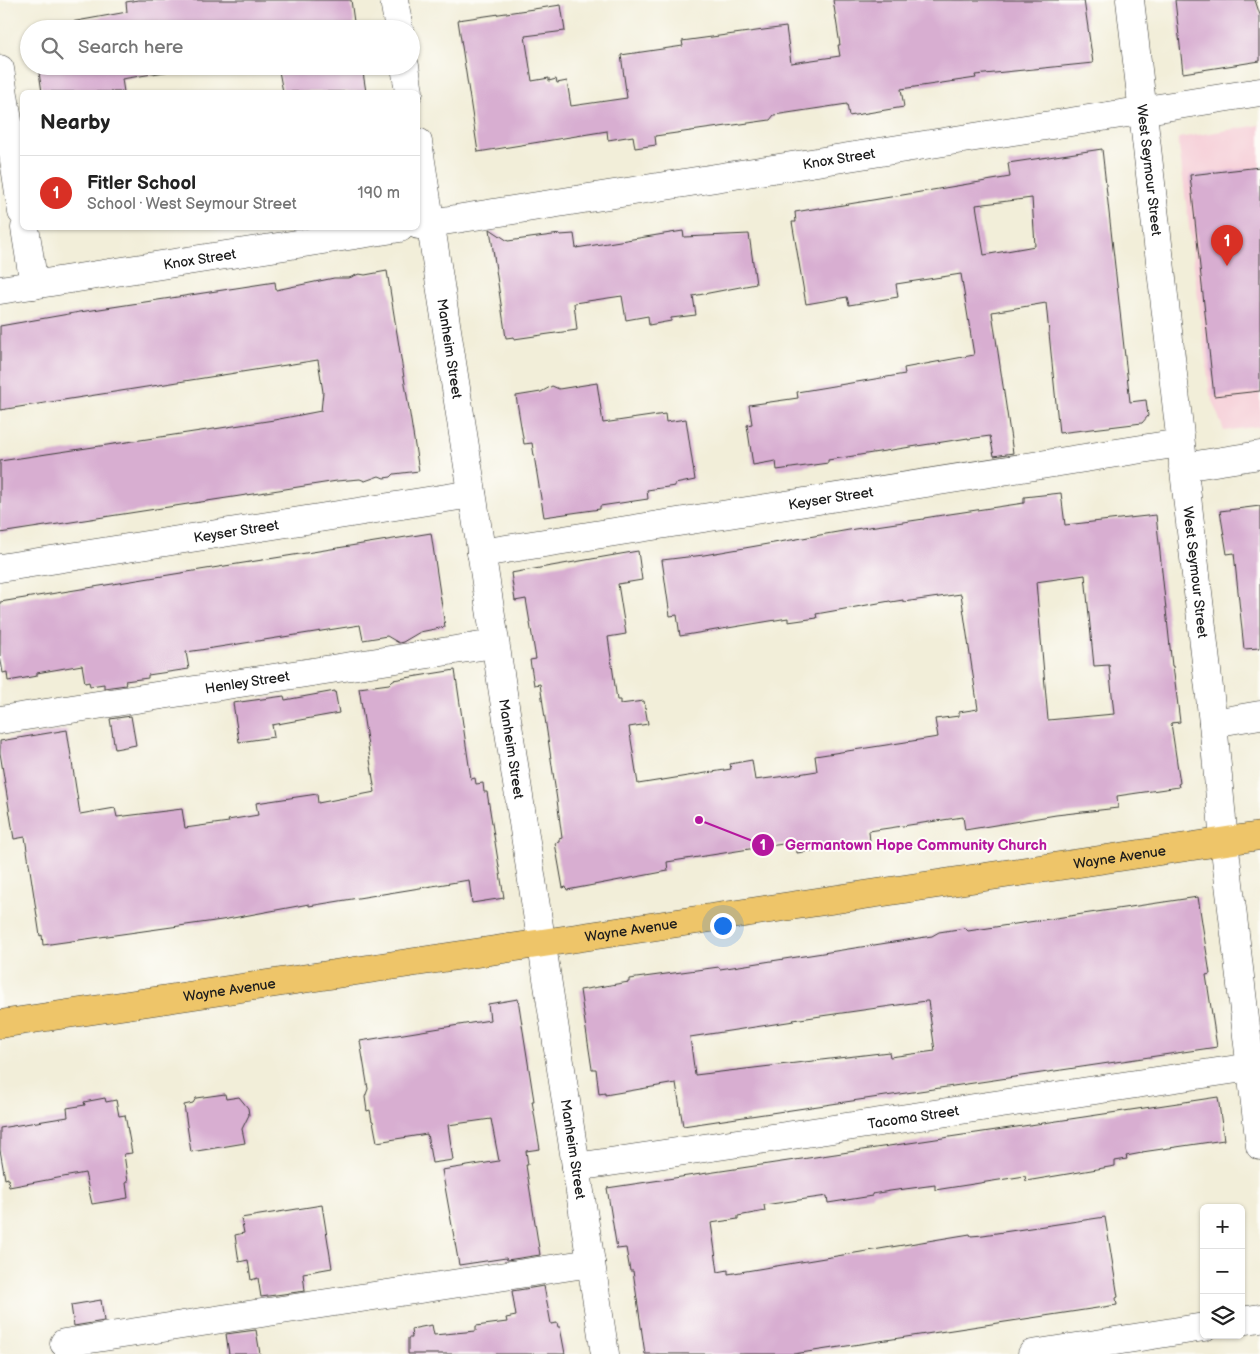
<!DOCTYPE html>
<html lang="en">
<head>
<meta charset="utf-8">
<style>
  body { margin:0; font-family:"Balsamiq Sans",sans-serif; background:#f2f2f2; color:#222 }
  .controls { position:absolute; right:15px; bottom:15px; display:grid; overflow:hidden; border-radius:8px; box-shadow:0 1px 4px #0004 }
  .controls button { width:45px; height:45px; display:grid; place-items:center; padding:0; border:0; border-bottom:1px solid #e0e0e0; background:#fff; color:#222; font:25px sans-serif }
  .you { position:absolute; left:722px; top:925px; width:18px; height:18px; margin:-12px; border:4px solid #fff; border-radius:50%; background:#1a73e8; box-shadow:0 0 0 8px #1a73e833 }
  .badge { display:grid; place-items:center; width:32px; height:32px; border-radius:50%; background:#d93025; color:#fff; font-size:16px; font-weight:700 }
  .pin { position:absolute; translate:-50% -41px; filter:drop-shadow(0 1px 2px #0008) }
  .pin::after { content:''; position:absolute; top:26px; width:18px; height:15px; background:inherit; clip-path:polygon(0 0,100% 0,50% 100%) }
  .list { margin:0; padding:0; list-style:none }
  h2 { display:flex; justify-content:space-between; align-items:center; height:65px; margin:0; padding:0 20px; font-size:21px }
  h2 small { font-size:16px; font-weight:400; color:#767676 }
  .list li { display:grid; grid-template-columns:32px 1fr auto; gap:15px; align-items:center; box-sizing:border-box; height:75px; padding:0 20px; border-top:1px solid #e0e0e0 }
  .list b { display:block; font-size:19px; white-space:nowrap }
  .list p { margin:0; font-size:16px; white-space:nowrap; color:#767676 }
  .list em { font-size:16px; font-style:normal; color:#767676 }
  .icon { flex:none; width:28px; height:28px; fill:none; stroke:currentColor; stroke-width:2; stroke-linecap:round; stroke-linejoin:round }
  .map { position:relative; flex:none; width:1260px; height:1354px; overflow:hidden }
  .search { position:absolute; background:#fff; box-shadow:0 1px 4px #0004; left:20px; top:20px; width:400px; height:55px; display:flex; align-items:center; gap:12px; box-sizing:border-box; padding:0 18px; border-radius:28px; color:#767676; font-size:19px }
  .panel { position:absolute; background:#fff; box-shadow:0 1px 4px #0004; left:20px; top:90px; width:400px; height:140px; border-radius:8px }
  .map>svg:first-child { display:block }
  .built { fill:#f6cfd8 }
  .building { fill:#d8aed1; fill-rule:evenodd }
  .lines { fill:none; stroke-linecap:round; stroke-linejoin:round }
  .minor-casing { stroke:#3c3c38; stroke-width:29 }
  .major-casing { stroke:#3c3c38; stroke-width:29 }
  .minor { stroke:#fff; stroke-width:28 }
  .major { stroke:#eec569; stroke-width:28 }
  .labels { text-anchor:middle; stroke-width:4; stroke-linejoin:round; paint-order:stroke }
  .street-label { font-size:14px; fill:#1c1c1c; stroke:#fdfcf7 }
  .leader { fill:none; stroke:#b5179e; stroke-width:2 }
  .callout-dot { fill:#b5179e; stroke:#fdfcf7; stroke-width:2 }
  .mark-label { font-size:15px; text-anchor:middle; font-weight:bold; fill:#fff }
  .callout-label { font-size:15px; text-anchor:middle; font-weight:bold; fill:#b5179e; stroke:#fdfcf7; stroke-width:4; stroke-linejoin:round; paint-order:stroke }
</style>
</head>
<body>
<div class="map">
<svg width="1260" height="1354" viewBox="0 0 1260 1354">
  <rect width="100%" height="100%" fill="#fdfcf7"/>
  <filter id="ink" filterUnits="userSpaceOnUse"><feTurbulence type="fractalNoise" baseFrequency=".02" numOctaves="2"/><feDisplacementMap in="SourceGraphic" scale="10" xChannelSelector="R" yChannelSelector="G"/><feConvolveMatrix kernelMatrix="1 2 1 2 8 2 1 2 1" color-interpolation-filters="sRGB"/></filter>
  <filter id="wash" filterUnits="userSpaceOnUse"><feTurbulence type="fractalNoise" baseFrequency=".0096" numOctaves="4" result="noise"/><feDisplacementMap in="SourceGraphic" scale="20" xChannelSelector="R" yChannelSelector="G"/><feGaussianBlur stdDeviation="1.12" result="paint"/><feColorMatrix in="noise" values="0 0 0 0 0 0 0 0 0 0 0 0 0 0 0 0 0 1.4 0 .05"/><feComposite in="paint" operator="in"/></filter>
  <g filter="url(#wash)">
    <rect width="100%" height="100%" fill="#f2eed9"/>
    <path class="built" d="M 1260,125 L 1260,426 L 1224,431 L 1210,394 L 1178,138 Z"/>
    <g id="blocks">
      <path class="building" d="M 138,0 L 351,0 L 355,29 L 32,29 L 127,12 L 126,2 Z
        M 833,0 L 1084,0 L 1093,63 L 975,75 L 976,78 L 901,89 L 904,107 L 849,116 L 847,104 L 774,115 L 770,120 L 655,136 L 656,145 L 635,148 L 633,136 L 608,140 L 607,131 L 478,152 L 458,20 L 561,5 L 565,31 L 525,36 L 532,81 L 549,78 L 549,81 L 556,79 L 557,83 L 567,81 L 571,106 L 627,98 L 621,55 L 683,46 L 682,41 L 786,27 L 791,63 L 840,56 L 838,45 L 840,45 Z
        M 1175,0 L 1255,0 L 1260,15 L 1260,61 L 1183,73 Z
        M 38,66 L 201,66 L 122,79 L 124,92 L 42,92 Z
        M 278,66 L 362,66 L 366,92 L 283,92 Z
        M 1102,149 L 1130,402 L 1146,400 L 1148,416 L 1142,423 L 1059,433 L 1046,303 L 992,312 L 1013,453 L 994,456 L 990,436 L 968,439 L 968,438 L 828,460 L 828,463 L 777,470 L 776,461 L 753,465 L 747,425 L 752,424 L 749,405 L 798,398 L 797,392 L 905,374 L 904,368 L 974,355 L 961,274 L 896,284 L 898,297 L 849,305 L 847,297 L 806,304 L 792,222 L 796,222 L 795,212 L 819,208 L 819,209 L 1010,177 L 1008,163 ZM 1032,198 L 1035,246 L 984,255 L 976,205 Z
        M 1260,167 L 1260,391 L 1214,396 L 1190,175 Z
        M 490,229 L 508,241 L 560,234 L 560,235 L 574,234 L 576,248 L 683,231 L 684,237 L 749,234 L 756,284 L 693,296 L 696,315 L 671,318 L 671,321 L 649,325 L 648,316 L 626,320 L 622,296 L 574,303 L 577,330 L 514,339 L 514,337 L 506,338 Z
        M 387,271 L 419,471 L 394,474 L 391,477 L 384,478 L 379,476 L 365,481 L 360,479 L 337,481 L 0,533 L 0,461 L 274,420 L 321,411 L 323,392 L 318,360 L 0,410 L 0,326 L 80,312 L 275,282 L 276,290 L 334,278 L 349,278 L 359,274 L 365,275 Z
        M 597,383 L 603,423 L 665,414 L 666,422 L 686,419 L 695,480 L 675,484 L 675,486 L 647,490 L 648,499 L 600,506 L 600,509 L 544,517 L 532,443 L 524,444 L 516,396 L 541,392 L 552,386 L 559,389 Z
        M 1061,493 L 1065,525 L 1156,515 L 1172,666 L 1173,666 L 1180,722 L 1171,723 L 1180,783 L 1178,784 L 1179,787 L 1117,796 L 1118,808 L 1056,815 L 965,830 L 963,817 L 869,831 L 870,842 L 797,853 L 796,842 L 743,850 L 667,862 L 668,871 L 567,890 L 566,887 L 563,888 L 555,843 L 559,842 L 559,839 L 562,838 L 557,800 L 540,684 L 534,685 L 530,660 L 536,659 L 526,599 L 515,601 L 511,573 L 638,551 L 642,580 L 618,584 L 626,634 L 608,637 L 617,700 L 620,700 L 620,704 L 644,701 L 648,724 L 629,727 L 638,784 L 731,769 L 730,764 L 752,760 L 755,780 L 786,776 L 817,771 L 815,756 L 938,737 L 935,719 L 959,716 L 959,712 L 978,709 L 961,594 L 903,602 L 903,600 L 891,602 L 890,601 L 816,614 L 817,618 L 788,622 L 788,618 L 680,636 L 677,615 L 670,616 L 662,560 L 704,555 L 855,529 L 924,519 L 924,518 L 943,515 L 1024,503 L 1024,497 ZM 1085,575 L 1094,666 L 1109,665 L 1114,714 L 1048,720 L 1036,582 Z
        M 1260,506 L 1260,648 L 1244,649 L 1234,553 L 1227,554 L 1220,511 Z
        M 431,533 L 445,627 L 420,632 L 403,642 L 399,643 L 387,636 L 363,640 L 360,625 L 200,650 L 186,652 L 189,669 L 148,675 L 148,678 L 125,681 L 126,685 L 104,688 L 104,684 L 90,686 L 89,682 L 85,683 L 82,665 L 37,673 L 37,676 L 8,681 L 7,672 L 3,673 L 0,655 L 0,602 Z
        M 455,670 L 471,779 L 475,778 L 476,784 L 483,783 L 484,792 L 487,792 L 504,898 L 472,903 L 469,880 L 309,906 L 309,904 L 222,920 L 43,945 L 42,935 L 40,936 L 25,837 L 14,839 L 0,753 L 0,741 L 67,730 L 80,814 L 115,808 L 117,817 L 182,809 L 185,828 L 229,822 L 228,820 L 258,815 L 256,803 L 317,794 L 318,803 L 375,792 L 359,688 L 389,684 L 393,680 Z
        M 335,691 L 339,713 L 272,725 L 274,737 L 239,742 L 233,703 L 284,696 L 285,700 Z
        M 131,716 L 136,745 L 115,749 L 110,719 Z
        M 1198,897 L 1210,974 L 1206,975 L 1217,1047 L 683,1126 L 676,1083 L 605,1095 L 605,1093 L 599,1094 L 596,1069 L 592,1069 L 580,990 L 629,982 L 629,979 L 719,967 L 720,969 L 932,936 L 939,932 L 965,928 L 968,931 ZM 926,1001 L 928,1001 L 935,1051 L 890,1057 L 889,1052 L 695,1075 L 690,1037 L 794,1021 L 793,1020 Z
        M 518,999 L 534,1101 L 532,1101 L 540,1149 L 526,1151 L 528,1165 L 526,1165 L 540,1255 L 507,1260 L 506,1258 L 459,1265 L 442,1170 L 499,1161 L 491,1119 L 448,1125 L 453,1160 L 432,1163 L 427,1134 L 377,1142 L 373,1121 L 372,1121 L 370,1110 L 367,1111 L 365,1097 L 368,1089 L 360,1041 L 490,1020 L 488,1004 Z
        M 225,1094 L 226,1099 L 239,1097 L 248,1108 L 249,1115 L 242,1129 L 245,1143 L 191,1152 L 184,1105 L 193,1103 L 196,1098 Z
        M 1218,1097 L 1224,1140 L 1142,1152 L 1142,1153 L 1126,1156 L 1127,1159 L 1115,1161 L 1115,1166 L 1026,1181 L 1025,1176 L 935,1190 L 935,1185 L 890,1191 L 872,1194 L 872,1196 L 828,1203 L 827,1196 L 764,1205 L 765,1211 L 738,1216 L 738,1219 L 711,1223 L 718,1272 L 728,1270 L 728,1274 L 970,1234 L 971,1236 L 983,1235 L 1105,1217 L 1118,1297 L 1116,1298 L 1117,1305 L 794,1354 L 645,1354 L 633,1271 L 630,1271 L 626,1248 L 617,1249 L 607,1188 Z
        M 105,1098 L 106,1102 L 116,1100 L 119,1116 L 125,1115 L 132,1153 L 124,1154 L 128,1182 L 126,1183 L 128,1198 L 92,1204 L 85,1173 L 9,1187 L 8,1178 L 5,1179 L 0,1150 L 0,1128 L 68,1117 L 67,1108 L 85,1105 L 84,1102 Z
        M 322,1205 L 332,1268 L 303,1273 L 305,1291 L 261,1297 L 258,1278 L 251,1280 L 248,1260 L 239,1262 L 235,1235 L 244,1233 L 241,1218 Z
        M 544,1286 L 551,1324 L 557,1323 L 558,1327 L 560,1327 L 565,1354 L 408,1354 L 408,1338 L 412,1338 L 411,1329 L 432,1325 L 434,1335 L 476,1331 L 476,1326 L 507,1322 L 506,1318 L 516,1316 L 512,1291 Z
        M 101,1300 L 104,1321 L 74,1326 L 71,1305 Z
        M 256,1330 L 260,1354 L 229,1354 L 226,1334 Z"/>
    </g>
  </g>
  <g filter="url(#ink)">
    <use href="#blocks" fill-opacity="0" stroke="#3c3c38" stroke-width="1"/>
    <g class="lines">
      <g class="minor-casing">
        <g id="minor">
          <path d="M 394,0 L 399,29"/>
          <path id="s1" d="M 1130,0 L 1213,723 L 1224,841 L 1260,1146"/>
          <path d="M 405,66 L 409,92"/>
          <path d="M 0,69 L 22,212"/>
          <path id="s2" d="M 418,142 L 605,1354"/>
          <path id="s3" d="M 418,225 L 1260,92"/>
          <path d="M 25,228 L 34,285"/>
          <path id="s4" d="M 0,290 L 400,228"/>
          <path d="M 1183,467 L 1260,455"/>
          <path id="s5" d="M 481,553 L 1180,443"/>
          <path id="s6" d="M 0,568 L 472,494"/>
          <path id="s7" d="M 0,720 L 494,644"/>
          <path d="M 1213,723 L 1260,715"/>
          <path id="s8" d="M 576,1167 L 1251,1067"/>
          <path d="M 1241,1321 L 1260,1318"/>
          <path d="M 64,1343 L 591,1263"/>
          <path d="M 1032,1354 L 1204,1327"/>
        </g>
      </g>
      <g class="major-casing">
        <g id="major">
          <path id="s9" d="M 0,1024 L 1260,836"/>
        </g>
      </g>
      <use href="#minor" class="minor"/>
      <use href="#major" class="major"/>
    </g>
  </g>
  <g class="labels">
    <g class="street-label">
      <text dy="5" stroke="none"><textPath href="#s3" startOffset="426">Knox Street</textPath></text>
      <text dy="5" stroke="none"><textPath href="#s1" startOffset="171">West Seymour Street</textPath></text>
      <text dy="5" stroke="none"><textPath href="#s4" startOffset="202">Knox Street</textPath></text>
      <text dy="5" stroke="none"><textPath href="#s2" startOffset="209">Manheim Street</textPath></text>
      <text dy="5" stroke="none"><textPath href="#s5" startOffset="354">Keyser Street</textPath></text>
      <text dy="5" stroke="none"><textPath href="#s6" startOffset="239">Keyser Street</textPath></text>
      <text dy="5" stroke="none"><textPath href="#s1" startOffset="576">West Seymour Street</textPath></text>
      <text dy="5" stroke="none"><textPath href="#s7" startOffset="250">Henley Street</textPath></text>
      <text dy="5" stroke="none"><textPath href="#s2" startOffset="614">Manheim Street</textPath></text>
      <text dy="5" stroke="none"><textPath href="#s9" startOffset="1132">Wayne Avenue</textPath></text>
      <text dy="5" stroke="none"><textPath href="#s9" startOffset="638">Wayne Avenue</textPath></text>
      <text dy="5" stroke="none"><textPath href="#s9" startOffset="232">Wayne Avenue</textPath></text>
      <text dy="5" stroke="none"><textPath href="#s8" startOffset="341">Tacoma Street</textPath></text>
      <text dy="5" stroke="none"><textPath href="#s2" startOffset="1019">Manheim Street</textPath></text>
    </g>
  </g>
  <path class="leader" d="M699 820L763 845"/>
  <g class="callout-dot">
    <circle cx="699" cy="820" r="5"/>
    <circle cx="763" cy="845" r="12"/>
  </g>
  <g class="mark-label">
    <text x="763" y="850">1</text>
  </g>
  <g class="callout-label">
    <text x="916" y="850">Germantown Hope Community Church</text>
  </g>
</svg>
<div class="controls">
<button>+</button>
<button>−</button>
<button><svg class="icon" aria-label="layers" viewBox="0 0 24 24"><path d="M12 4l9 5-9 5-9-5zM3 14l9 5 9-5"/></svg></button>
</div>
<div class="you"></div>
<div class="pin badge" style="left:1227px;top:266px">1</div>
<div class="search"><svg class="icon" aria-label="search" viewBox="0 0 24 24"><circle cx="10" cy="10" r="6"/><path d="M15 15l6 6"/></svg>Search here</div>
<section class="panel">
<h2>Nearby<small></small></h2>
<ul class="list">
<li><span class="badge">1</span><div><b>Fitler School</b><p>School · West Seymour Street</p></div><em>190 m</em></li>
</ul>
</section>
</div>
</body>
</html>
